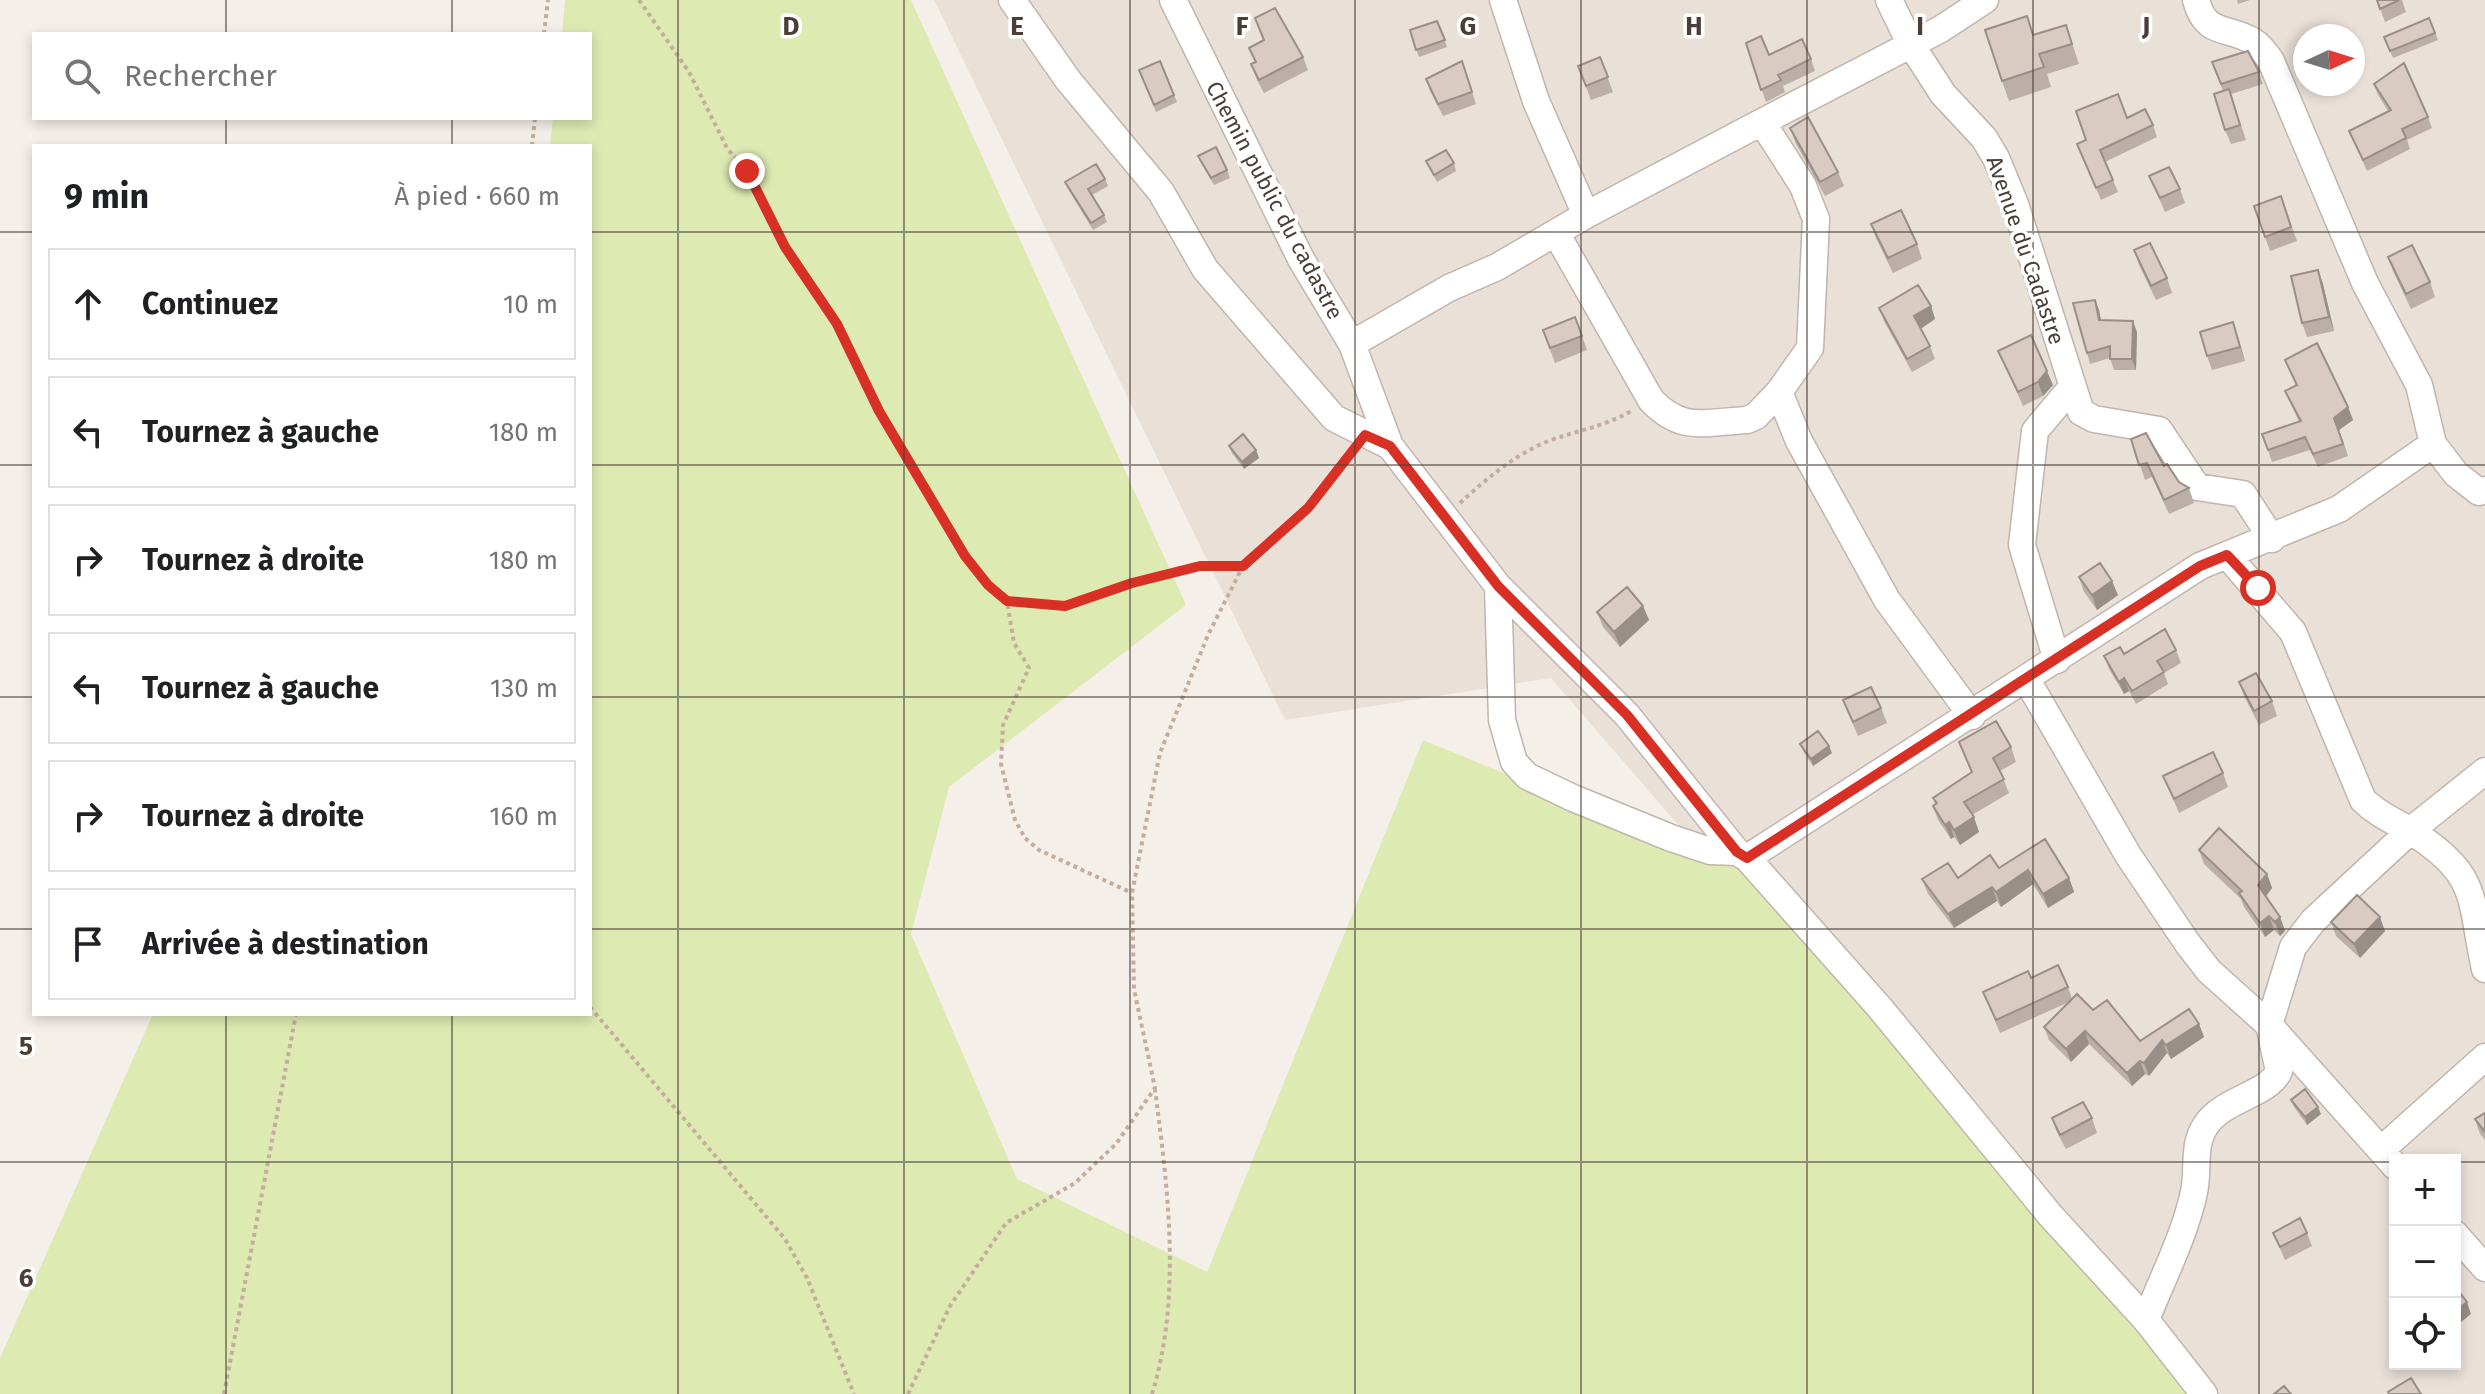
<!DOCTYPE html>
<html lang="fr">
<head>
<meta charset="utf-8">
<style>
  body { margin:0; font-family:"Fira Sans",sans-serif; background:#f6f6f6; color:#202124 }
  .controls { position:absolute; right:24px; bottom:24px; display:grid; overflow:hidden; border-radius:0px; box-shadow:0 4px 12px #0003 }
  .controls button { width:72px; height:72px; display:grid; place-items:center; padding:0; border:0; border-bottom:2px solid #e0e0e0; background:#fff; color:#202124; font:40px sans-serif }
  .compass { position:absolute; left:2293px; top:24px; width:72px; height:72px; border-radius:50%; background:#fff; box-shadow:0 4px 12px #0003; rotate:86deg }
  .stop { position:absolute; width:24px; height:24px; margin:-18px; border:6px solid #d93025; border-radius:50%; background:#fff }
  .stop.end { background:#d93025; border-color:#fff; box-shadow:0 2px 8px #0008 }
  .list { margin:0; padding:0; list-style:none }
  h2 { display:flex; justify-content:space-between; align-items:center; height:104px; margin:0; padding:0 32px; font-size:34px }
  h2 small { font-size:26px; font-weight:400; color:#757577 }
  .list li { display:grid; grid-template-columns:52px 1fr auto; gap:24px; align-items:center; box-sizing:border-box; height:112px; margin:0 16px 16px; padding:0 16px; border:2px solid #e0e0e0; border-radius:0px }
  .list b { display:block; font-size:30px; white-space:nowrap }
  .list em { font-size:26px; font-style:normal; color:#757577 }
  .icon { flex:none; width:44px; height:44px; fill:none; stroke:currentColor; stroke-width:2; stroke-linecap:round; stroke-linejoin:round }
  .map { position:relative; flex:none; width:2485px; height:1394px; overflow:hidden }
  .search { position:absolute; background:#fff; box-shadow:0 4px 12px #0003; left:32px; top:32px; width:560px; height:88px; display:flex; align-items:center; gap:20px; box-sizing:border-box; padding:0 28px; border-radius:0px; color:#757577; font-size:30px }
  .panel { position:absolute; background:#fff; box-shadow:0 4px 12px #0003; left:32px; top:144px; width:560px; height:872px; border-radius:0px }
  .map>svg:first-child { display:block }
  .residential { fill:#e9e0d8; fill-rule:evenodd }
  .green { fill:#ddeab2 }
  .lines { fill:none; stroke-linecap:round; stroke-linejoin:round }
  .minor-casing { stroke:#c1b5ac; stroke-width:29 }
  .path { stroke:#c4ad9c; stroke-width:4; stroke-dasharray:4 4; stroke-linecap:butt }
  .minor { stroke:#fff; stroke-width:26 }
  .wall { fill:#bbafa7 }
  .shaded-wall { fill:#998e88 }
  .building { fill:#dacbc2; stroke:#998e88; stroke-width:2 }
  .route { stroke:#d93025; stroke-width:10 }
  .grid { fill:none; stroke:#4a3e37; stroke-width:2; stroke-opacity:0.55 }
  .labels { text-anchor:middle; stroke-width:7; stroke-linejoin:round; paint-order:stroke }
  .street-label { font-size:22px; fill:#4a3e37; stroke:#fff }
  .grid-label { font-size:26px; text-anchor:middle; font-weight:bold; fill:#4a3e37; stroke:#fff; stroke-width:7; stroke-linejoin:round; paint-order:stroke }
</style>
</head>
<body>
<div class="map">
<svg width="2485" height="1394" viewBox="0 0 2485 1394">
  <rect width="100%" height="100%" fill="#f5efea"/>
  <path class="residential" d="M 934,0 L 2485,0 L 2485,1394 L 2171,1394 L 1551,678 L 1285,720 ZM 2305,36 L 2353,36 L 2353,84 L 2305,84 ZM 2395,1160 L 2455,1160 L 2455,1364 L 2395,1364 Z"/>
  <path class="green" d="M 565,0 L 911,0 L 1186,605 L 949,787 L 911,934 L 1017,1179 L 1207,1272 L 1423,740 L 1746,873 L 2199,1394 L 0,1394 L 0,1358 L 153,1014 L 590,1014 L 590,146 L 550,146 L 553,118 L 590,118 L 590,34 L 562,34 Z"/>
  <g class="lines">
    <g class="minor-casing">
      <path id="minor" d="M 1012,0 L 1068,80 L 1161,192 L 1205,269 L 1334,418 L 1390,446 L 1498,586 L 1502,720 L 1514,762 L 1527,776 L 1573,798 L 1671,838 L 1710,851 L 1737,852 L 1747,858 L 1880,1008 L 2050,1215 L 2146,1320 L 2204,1394
        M 1173,0 L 1301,259 L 1352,344 L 1390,446
        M 1503,0 L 1536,101 L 1586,215
        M 1889,0 L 1910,43 L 1943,94 L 1984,138 L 1996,158 L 2015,204 L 2081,412 L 2094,419 L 2159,430 L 2197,487 L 2243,494 L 2272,539
        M 2196,0 C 2206,38 2228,25 2254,42 C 2261,46 2266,54 2271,61 L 2365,283 L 2419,385 L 2433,444 L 2456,474 L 2479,492 L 2485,490
        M 1762,122 L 1941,29 L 1985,0
        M 1556,233 L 1651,400 C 1682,433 1705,422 1747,420 L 1756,416 L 1779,392
        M 1352,344 L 1449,288 L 1497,267 L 1586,215 L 1762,122 L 1803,186 L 1816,219 L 1810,348 L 1779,392 L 1799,441 L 1887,600 L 1972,716
        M 2227,555 L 2293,632 L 2363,800 C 2377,814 2392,820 2409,830 C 2481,875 2469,897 2485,969
        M 1498,586 L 1627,715 L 1737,852
        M 2057,660 L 2022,545 L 2035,431 L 2072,387
        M 2027,680 L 2128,855 L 2188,944 L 2209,971 L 2269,1025 L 2395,1166
        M 1747,858 L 2200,566 L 2339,509 L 2433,444
        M 2381,1150 L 2485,1057
        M 2455,1234 L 2485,1268
        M 2146,1320 C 2162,1279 2185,1235 2194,1192 C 2199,1169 2192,1145 2206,1125 C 2223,1099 2268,1095 2279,1071 L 2269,1025 L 2293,947 L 2313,921 L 2410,831 L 2485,771"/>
    </g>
    <path class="path" d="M 639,0 L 689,72 L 727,148 L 748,174 L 785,247 L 837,324 L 879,411 L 965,556 L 988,585 L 1007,601 L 1014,643 L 1029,668 L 1003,725 L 1001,764 L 1015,820 L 1025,838 L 1039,850 L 1132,893
      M 544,34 L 548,0
      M 532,146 L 535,118
      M 1460,503 C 1485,480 1513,456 1546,442 C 1577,430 1602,428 1633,410
      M 1007,601 L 1065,606 L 1132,583 L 1200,566 L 1243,566
      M 590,1007 L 785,1239 L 807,1278 L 854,1394
      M 224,1394 L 296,1014
      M 908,1394 L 950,1306 L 1006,1223 L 1075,1183 L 1116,1144 L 1155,1088 L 1134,989 L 1132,893 L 1160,753 L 1208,635 L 1243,566 L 1308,508 L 1351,453
      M 1152,1394 C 1182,1297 1168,1189 1155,1090"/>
    <use href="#minor" class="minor"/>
  </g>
  <path class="wall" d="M 2237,0 L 2250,0 L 2238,4 Z
    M 2377,0 L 2402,0 L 2406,12 L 2385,22 Z
    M 1255,18 L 1303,57 L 1308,70 L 1264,93 L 1256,78 L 1251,64 L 1255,62 L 1249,48 L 1264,40 Z
    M 2429,18 L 2438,40 L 2393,58 L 2384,37 Z
    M 1437,21 L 1447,47 L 1419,57 L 1410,30 Z
    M 2066,25 L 2079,64 L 2047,74 L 2051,87 L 2009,101 L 2002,81 L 2033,35 Z
    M 1746,43 L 1769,55 L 1811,59 L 1815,71 L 1783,86 L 1785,92 L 1766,102 Z
    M 1600,57 L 1613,92 L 1591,100 L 1578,66 Z
    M 1160,61 L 1177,102 L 1156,112 L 1139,70 Z
    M 1462,61 L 1476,104 L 1443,116 L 1430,91 L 1426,79 Z
    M 2212,62 L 2259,72 L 2263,84 L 2231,94 L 2246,140 L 2231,144 L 2225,130 L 2223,91 Z
    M 2374,84 L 2428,117 L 2432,128 L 2407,140 L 2410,149 L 2367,171 L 2349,131 L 2388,111 L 2378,95 Z
    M 2127,118 L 2153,125 L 2157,137 L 2105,162 L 2118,192 L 2101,200 L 2077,144 Z
    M 1790,128 L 1838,172 L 1844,186 L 1825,196 L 1795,142 Z
    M 1198,156 L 1227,170 L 1230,178 L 1214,185 L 1201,163 Z
    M 1426,161 L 1454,163 L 1456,171 L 1437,182 Z
    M 2149,176 L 2180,189 L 2185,203 L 2165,212 Z
    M 1105,179 L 1108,186 L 1092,195 L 1104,215 L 1107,222 L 1093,230 L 1068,189 L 1065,182 Z
    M 2281,196 L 2297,241 L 2270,251 L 2254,206 Z
    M 1871,224 L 1917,244 L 1922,259 L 1893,273 L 1876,238 Z
    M 2134,250 L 2167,278 L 2172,293 L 2156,300 L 2139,265 Z
    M 2388,257 L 2430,282 L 2435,297 L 2411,309 L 2393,271 Z
    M 2318,270 L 2323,284 L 2334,331 L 2307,337 L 2302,323 Z
    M 2095,300 L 2099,310 L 2101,321 L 2137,332 L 2136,370 L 2114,370 L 2110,358 L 2090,364 L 2087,353 Z
    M 1931,306 L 1935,319 L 1921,328 L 1930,346 L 1935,359 L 1912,372 L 1884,321 L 1879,308 Z
    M 1575,317 L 1587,350 L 1555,363 L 1543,330 Z
    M 2233,322 L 2245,361 L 2212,370 L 2207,356 Z
    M 1998,351 L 2053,385 L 2043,396 L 2023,406 Z
    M 2285,360 L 2348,407 L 2353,420 L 2339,430 L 2348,456 L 2318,467 L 2310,450 L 2272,462 L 2268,450 L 2299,422 L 2285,391 L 2296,385 Z
    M 2131,439 L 2164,466 L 2179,482 L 2189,488 L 2194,503 L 2169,514 L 2152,477 L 2145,480 Z
    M 1229,446 L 1259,458 L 1244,469 L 1232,453 Z
    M 2079,577 L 2118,595 L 2097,610 L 2084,592 Z
    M 1643,606 L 1649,620 L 1620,647 L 1603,627 L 1597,612 Z
    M 2176,650 L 2181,663 L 2164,673 L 2168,684 L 2136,704 L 2129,691 L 2124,694 L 2109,669 L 2104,656 Z
    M 2239,682 L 2272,701 L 2277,716 L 2259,725 L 2244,696 Z
    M 1843,700 L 1881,708 L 1887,723 L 1858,736 Z
    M 1959,742 L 2011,747 L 2016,762 L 2000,771 L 2009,793 L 1972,815 L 1979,832 L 1960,845 L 1954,837 L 1951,839 L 1938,820 L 1933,806 L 1935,804 L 1933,798 L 1971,772 Z
    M 1800,744 L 1832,753 L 1813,766 L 1803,751 Z
    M 2223,773 L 2228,787 L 2179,813 L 2163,776 Z
    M 2199,850 L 2267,874 L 2272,888 L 2266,896 L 2280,917 L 2285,931 L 2280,936 L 2274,930 L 2265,937 L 2244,907 L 2241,899 L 2204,864 Z
    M 1999,868 L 2069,878 L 2074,892 L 2048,908 L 2033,884 L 2001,907 L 1997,901 L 1954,928 L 1928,894 L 1922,879 L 1958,878 Z
    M 2331,922 L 2385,931 L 2360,958 L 2336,936 Z
    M 2031,978 L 2068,987 L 2072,999 L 2093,1010 L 2140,1041 L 2199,1024 L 2204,1037 L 2171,1059 L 2167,1053 L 2149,1076 L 2145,1074 L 2132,1086 L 2089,1044 L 2071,1062 L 2049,1040 L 2044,1027 L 2069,1002 L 2000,1033 L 1983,992 Z
    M 2291,1100 L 2321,1114 L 2307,1125 L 2294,1107 Z
    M 2485,1113 L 2485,1140 L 2480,1134 L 2475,1119 Z
    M 2052,1118 L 2092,1118 L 2097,1133 L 2066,1149 L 2057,1132 Z
    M 2273,1233 L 2307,1233 L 2312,1246 L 2285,1260 Z"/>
  <path class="shaded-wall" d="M 2318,270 L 2323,284 L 2334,331 L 2329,317 Z
    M 2095,300 L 2099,310 L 2103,331 L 2099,320 Z
    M 1931,306 L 1935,319 L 1919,330 L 1914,316 Z
    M 2133,321 L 2137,332 L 2136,370 L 2132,359 Z
    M 2233,322 L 2238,337 L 2245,361 L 2240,347 Z
    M 2047,371 L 2053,385 L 2043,396 L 2038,382 Z
    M 2348,407 L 2353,420 L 2339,430 L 2348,456 L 2334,418 Z
    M 1256,450 L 1259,458 L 1244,469 L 1242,462 Z
    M 2112,581 L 2118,595 L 2097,610 L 2092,595 Z
    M 1643,606 L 1649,620 L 1620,647 L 1614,632 Z
    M 2124,678 L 2129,691 L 2124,694 L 2119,682 Z
    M 1829,746 L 1832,753 L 1813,766 L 1811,759 Z
    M 1974,817 L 1979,832 L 1960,845 L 1954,830 Z
    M 1949,822 L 1954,837 L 1951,839 L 1945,825 Z
    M 2028,870 L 2033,884 L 2001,907 L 1996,892 Z
    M 2267,874 L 2272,888 L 2264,899 L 2258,885 Z
    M 2069,878 L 2074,892 L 2048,908 L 2043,894 Z
    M 1992,887 L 1997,901 L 1954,928 L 1948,914 Z
    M 2269,916 L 2274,930 L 2265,937 L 2260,923 Z
    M 2280,917 L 2285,931 L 2280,936 L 2275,922 Z
    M 2380,917 L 2385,931 L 2360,958 L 2354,944 Z
    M 2199,1024 L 2204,1037 L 2171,1059 L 2166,1045 Z
    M 2085,1031 L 2089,1044 L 2071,1062 L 2066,1049 Z
    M 2162,1040 L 2167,1053 L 2149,1076 L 2144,1063 Z
    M 2140,1061 L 2145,1074 L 2132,1086 L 2127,1073 Z
    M 2318,1107 L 2321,1114 L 2307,1125 L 2305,1117 Z
    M 2467,1302 L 2471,1314 L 2455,1327 L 2455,1312 Z"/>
  <path class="building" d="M 2377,0 L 2399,0 L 2380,9 Z
    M 1275,8 L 1303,57 L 1259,80 L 1251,64 L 1256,62 L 1249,48 L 1264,40 L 1255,18 Z
    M 2027,16 L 2033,35 L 2066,25 L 2072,44 L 2039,54 L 2044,67 L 2002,81 L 1985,30 Z
    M 2429,18 L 2435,33 L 2390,51 L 2384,37 Z
    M 1437,21 L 1445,40 L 1416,50 L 1410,30 Z
    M 1761,36 L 1769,55 L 1802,39 L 1811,59 L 1778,75 L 1781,80 L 1761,90 L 1746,43 Z
    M 2248,51 L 2259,72 L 2221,84 L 2212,62 Z
    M 1600,57 L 1608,77 L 1586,86 L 1578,66 Z
    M 1160,61 L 1174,95 L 1154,105 L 1139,70 Z
    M 1462,61 L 1472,92 L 1438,104 L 1426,79 Z
    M 2404,63 L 2428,117 L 2402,129 L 2406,138 L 2363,160 L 2349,131 L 2391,110 L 2374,84 Z
    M 2229,89 L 2240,125 L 2225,130 L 2214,94 Z
    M 2118,94 L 2127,118 L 2145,109 L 2153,125 L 2100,150 L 2113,180 L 2096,188 L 2077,144 L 2086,140 L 2076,111 Z
    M 1808,117 L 1838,172 L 1820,182 L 1790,128 Z
    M 1216,147 L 1227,170 L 1211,178 L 1198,156 Z
    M 1446,150 L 1454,163 L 1434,175 L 1426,161 Z
    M 1096,164 L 1105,179 L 1088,189 L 1104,215 L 1091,223 L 1065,182 Z
    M 2169,167 L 2180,189 L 2160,198 L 2149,176 Z
    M 2281,196 L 2291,227 L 2265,237 L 2254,206 Z
    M 1901,210 L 1917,244 L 1888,258 L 1871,224 Z
    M 2150,243 L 2167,278 L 2151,286 L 2134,250 Z
    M 2412,245 L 2430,282 L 2406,294 L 2388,257 Z
    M 2318,270 L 2329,317 L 2302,323 L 2291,276 Z
    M 1918,285 L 1931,306 L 1914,316 L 1930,346 L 1907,359 L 1879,308 Z
    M 2095,300 L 2099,320 L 2133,321 L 2132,359 L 2110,359 L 2110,346 L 2087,353 L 2073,303 Z
    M 1575,317 L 1582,336 L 1550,348 L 1543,330 Z
    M 2233,322 L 2240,347 L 2207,356 L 2200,332 Z
    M 2031,335 L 2047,371 L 2038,382 L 2018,392 L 1998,351 Z
    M 2317,343 L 2348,407 L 2334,418 L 2343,444 L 2313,454 L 2305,437 L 2268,450 L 2262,434 L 2301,421 L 2285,391 L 2297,385 L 2285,360 Z
    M 2146,433 L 2164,466 L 2167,464 L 2179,482 L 2189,488 L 2164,500 L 2147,463 L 2139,465 L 2131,439 Z
    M 1243,434 L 1256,450 L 1242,462 L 1229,446 Z
    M 2100,563 L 2112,581 L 2092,595 L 2079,577 Z
    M 1627,587 L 1643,606 L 1614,632 L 1597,612 Z
    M 2165,629 L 2176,650 L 2157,661 L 2164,672 L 2132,691 L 2124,678 L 2119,682 L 2104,656 L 2120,647 L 2124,654 Z
    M 2256,673 L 2272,701 L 2254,711 L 2239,682 Z
    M 1871,687 L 1881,708 L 1853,722 L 1843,700 Z
    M 1996,721 L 2011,747 L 1993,758 L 2004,779 L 1964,802 L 1974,817 L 1954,830 L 1949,822 L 1945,825 L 1933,806 L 1937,803 L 1933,798 L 1972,772 L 1959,742 Z
    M 1818,731 L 1829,746 L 1811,759 L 1800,744 Z
    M 2213,752 L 2223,773 L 2174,799 L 2163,776 Z
    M 2219,828 L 2267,874 L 2258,885 L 2280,917 L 2275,922 L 2269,916 L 2260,923 L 2239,893 L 2242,891 L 2199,850 Z
    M 2045,839 L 2069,878 L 2043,894 L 2028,870 L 1996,892 L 1992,887 L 1948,914 L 1922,879 L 1948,863 L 1958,878 L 1990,855 L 1999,868 Z
    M 2357,895 L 2380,917 L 2354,944 L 2331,922 Z
    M 2058,965 L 2068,987 L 1996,1020 L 1983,992 L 2028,971 L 2031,978 Z
    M 2077,994 L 2093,1010 L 2107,1000 L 2140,1041 L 2189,1009 L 2199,1024 L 2166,1045 L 2162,1040 L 2144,1063 L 2140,1061 L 2127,1073 L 2085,1031 L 2066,1049 L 2044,1027 Z
    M 2305,1089 L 2318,1107 L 2305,1117 L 2291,1100 Z
    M 2083,1102 L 2092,1118 L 2060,1135 L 2052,1118 Z
    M 2485,1113 L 2485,1132 L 2475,1119 Z
    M 2300,1218 L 2307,1233 L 2280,1247 L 2273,1233 Z
    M 2457,1289 L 2467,1302 L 2455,1312 L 2455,1290 Z
    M 2411,1378 L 2421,1394 L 2389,1394 L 2388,1392 Z
    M 2284,1386 L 2291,1394 L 2274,1394 Z"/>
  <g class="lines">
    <path class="route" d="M 747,171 L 785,247 L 837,324 L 879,411 L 965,556 L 988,585 L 1007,601 L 1065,606 L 1132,583 L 1200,566 L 1243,566 L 1308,508 L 1365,435 L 1390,446 L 1498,586 L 1627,715 L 1737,852 L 1747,858 L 2200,566 L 2227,555 L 2258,588"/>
  </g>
  <path class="grid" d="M 226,0 L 226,34M 452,0 L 452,34M 678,0 L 678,1394M 904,0 L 904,1394M 1130,0 L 1130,1394M 1355,0 L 1355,1394M 1581,0 L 1581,1394M 1807,0 L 1807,1394M 2033,0 L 2033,1394M 2259,0 L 2259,1394M 226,118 L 226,146M 452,118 L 452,146M 0,232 L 34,232M 590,232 L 2485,232M 0,465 L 34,465M 590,465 L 2485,465M 0,697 L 34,697M 590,697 L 2485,697M 0,929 L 34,929M 590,929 L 2485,929M 226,1014 L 226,1394M 452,1014 L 452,1394M 0,1162 L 2395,1162M 2455,1162 L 2485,1162"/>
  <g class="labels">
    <g class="street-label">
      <text transform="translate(1275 200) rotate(62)" y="8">Chemin public du cadastre</text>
      <text transform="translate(2026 250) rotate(71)" y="8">Avenue du Cadastre</text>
    </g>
  </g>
  <g class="grid-label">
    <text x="791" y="35">D</text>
    <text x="1017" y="35">E</text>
    <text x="1242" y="35">F</text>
    <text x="1468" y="35">G</text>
    <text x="1694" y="35">H</text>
    <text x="1920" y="35">I</text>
    <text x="2146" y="35">J</text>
    <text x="26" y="1055">5</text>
    <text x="26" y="1287">6</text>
  </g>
</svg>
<div class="controls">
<button>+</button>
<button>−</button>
<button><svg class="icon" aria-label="locate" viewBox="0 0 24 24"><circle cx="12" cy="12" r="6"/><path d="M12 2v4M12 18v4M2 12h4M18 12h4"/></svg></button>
</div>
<svg class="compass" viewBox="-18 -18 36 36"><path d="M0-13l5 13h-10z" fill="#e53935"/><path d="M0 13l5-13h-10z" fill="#757577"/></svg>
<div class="stop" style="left:2258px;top:588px"></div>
<div class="stop end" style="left:747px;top:171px"></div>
<div class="search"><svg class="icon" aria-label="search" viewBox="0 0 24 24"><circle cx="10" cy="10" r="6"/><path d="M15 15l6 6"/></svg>Rechercher</div>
<section class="panel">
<h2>9 min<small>À pied · 660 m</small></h2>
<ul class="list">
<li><svg class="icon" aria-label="ahead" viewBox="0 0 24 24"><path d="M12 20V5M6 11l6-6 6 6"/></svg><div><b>Continuez</b></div><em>10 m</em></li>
<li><svg class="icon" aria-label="left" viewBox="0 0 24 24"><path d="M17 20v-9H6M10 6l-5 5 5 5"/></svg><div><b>Tournez à gauche</b></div><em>180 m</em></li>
<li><svg class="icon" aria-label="right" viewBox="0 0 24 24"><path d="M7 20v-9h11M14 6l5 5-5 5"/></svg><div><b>Tournez à droite</b></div><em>180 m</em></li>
<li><svg class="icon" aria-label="left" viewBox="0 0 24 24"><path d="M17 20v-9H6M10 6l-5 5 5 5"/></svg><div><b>Tournez à gauche</b></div><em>130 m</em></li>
<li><svg class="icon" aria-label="right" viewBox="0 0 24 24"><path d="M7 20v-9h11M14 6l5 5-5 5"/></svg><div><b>Tournez à droite</b></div><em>160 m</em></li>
<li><svg class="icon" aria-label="arrive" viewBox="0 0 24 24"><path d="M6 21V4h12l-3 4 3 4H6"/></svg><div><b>Arrivée à destination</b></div></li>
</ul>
</section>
</div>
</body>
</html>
